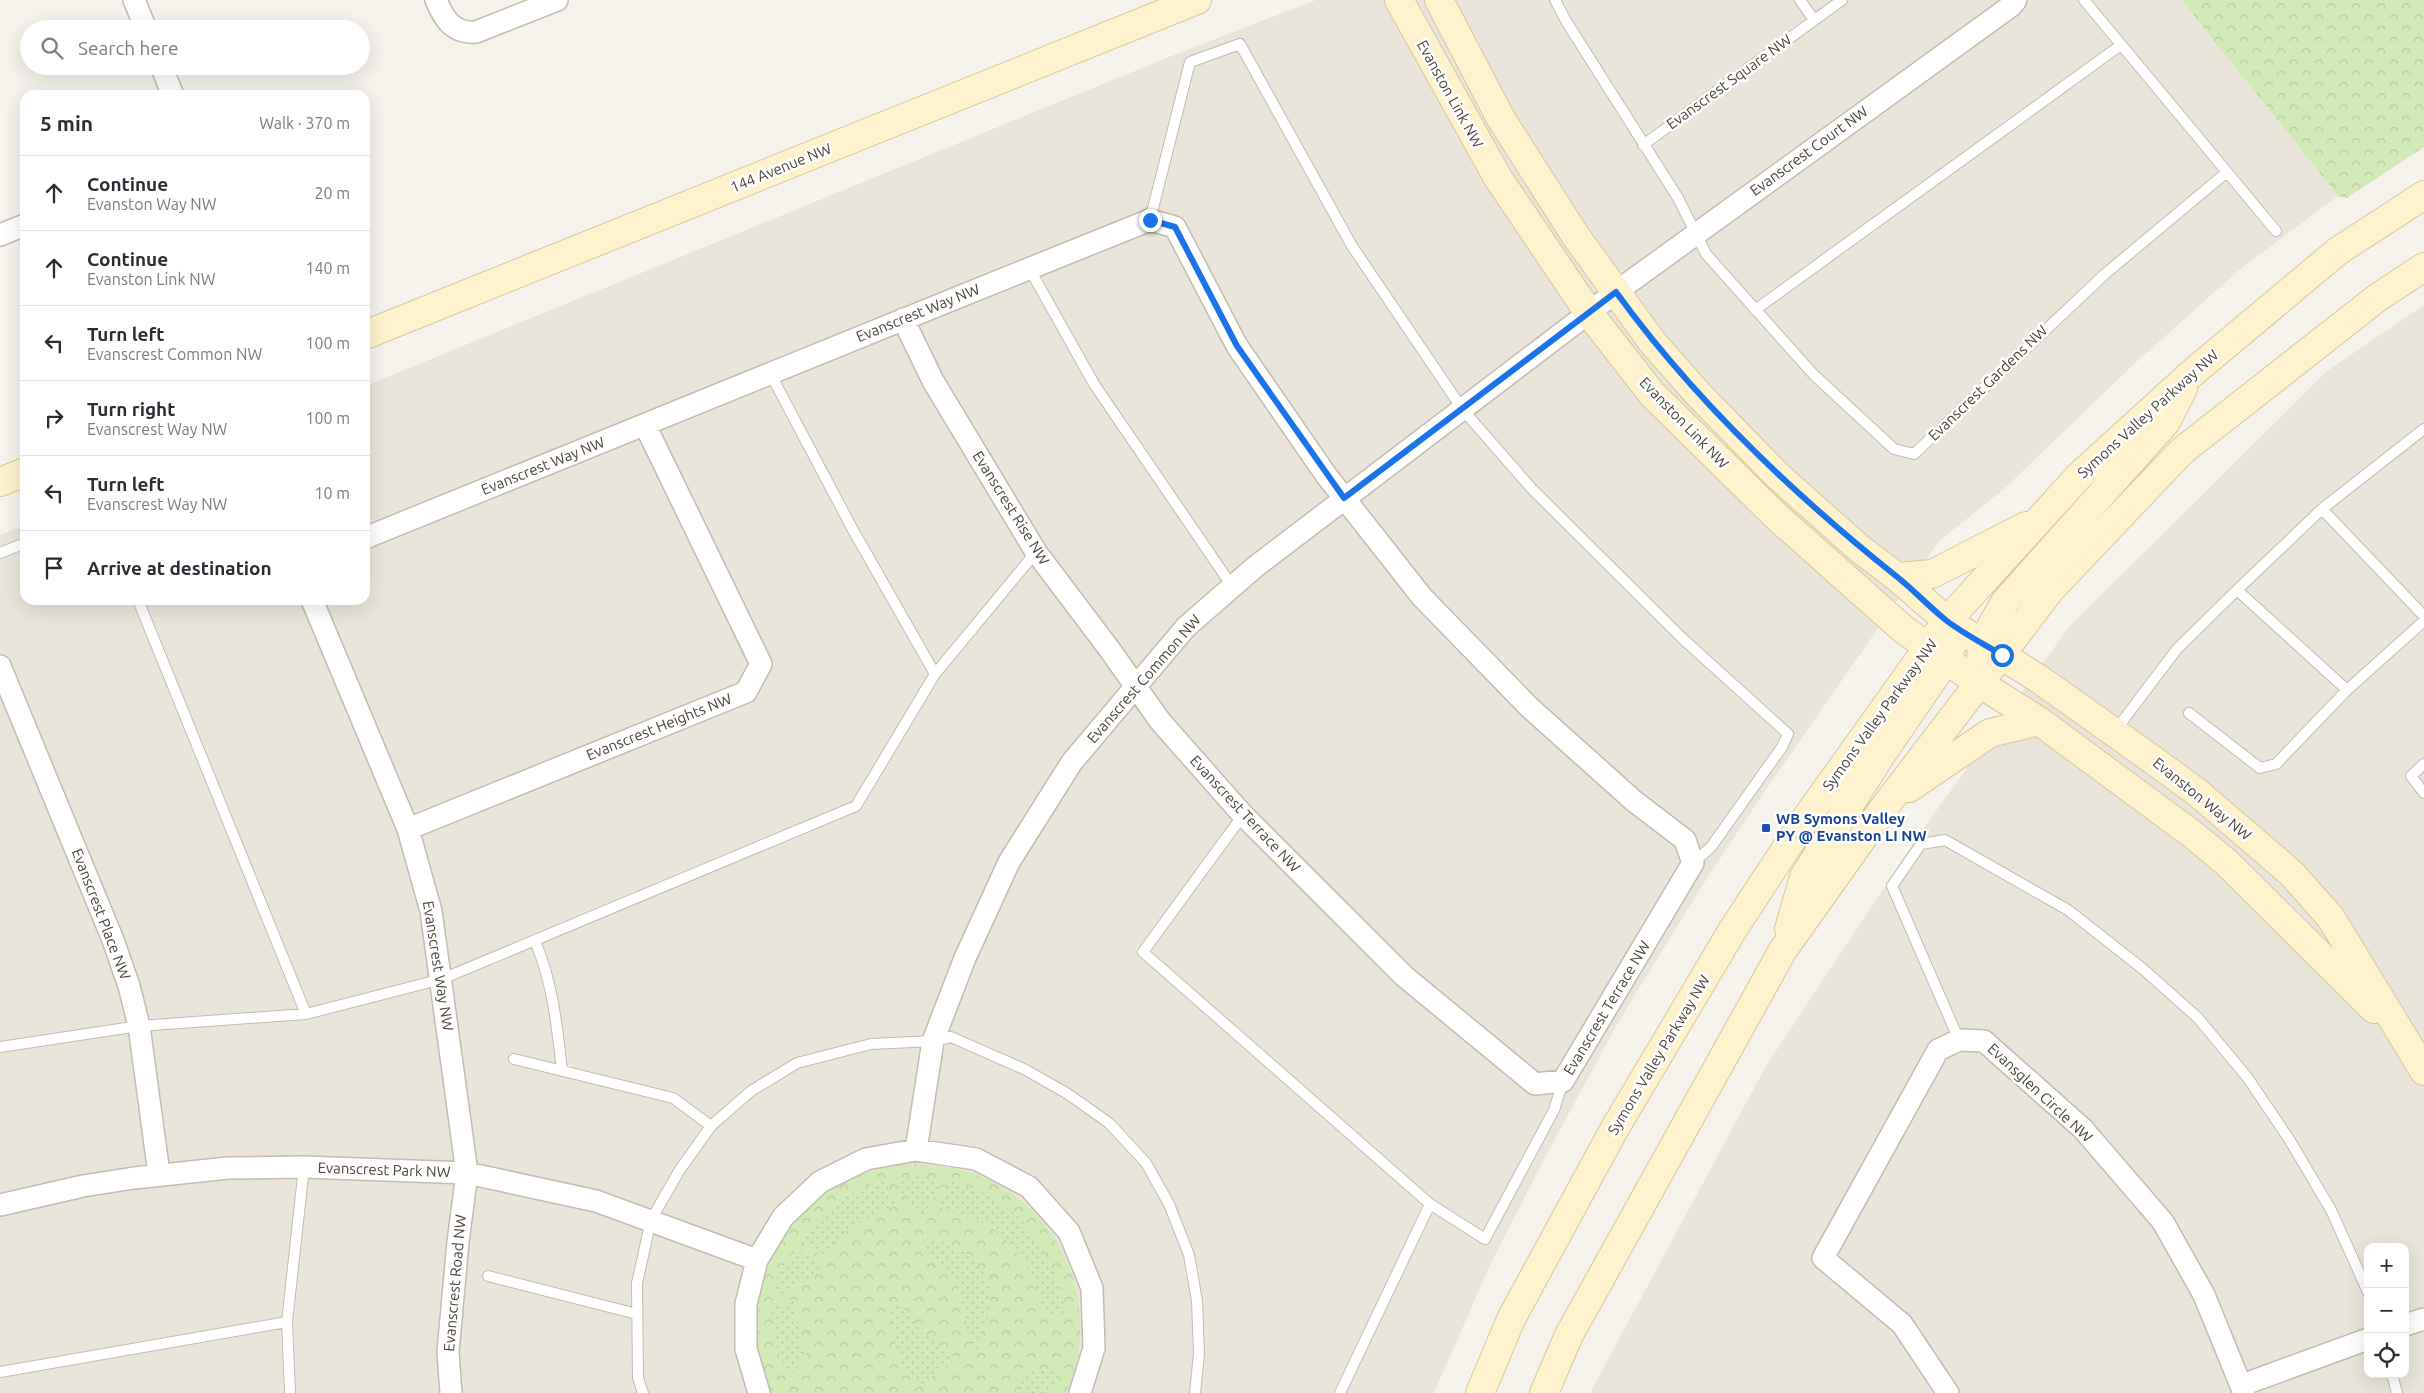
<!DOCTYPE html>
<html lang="en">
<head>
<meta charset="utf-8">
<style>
  body { margin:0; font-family:Ubuntu,sans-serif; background:#f2f2f3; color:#2b2b33 }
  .controls { position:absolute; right:15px; bottom:15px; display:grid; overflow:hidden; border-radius:10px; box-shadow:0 5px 20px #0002 }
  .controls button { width:45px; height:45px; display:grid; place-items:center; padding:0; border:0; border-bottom:1px solid #e1e1e2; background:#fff; color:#2b2b33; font:25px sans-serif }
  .stop { position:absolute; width:15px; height:15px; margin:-11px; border:4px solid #1a73e8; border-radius:50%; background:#fff }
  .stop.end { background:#1a73e8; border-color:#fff; box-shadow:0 1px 5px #0008 }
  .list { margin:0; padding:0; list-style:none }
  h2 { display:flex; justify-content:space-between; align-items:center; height:65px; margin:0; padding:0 20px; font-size:21px }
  h2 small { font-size:16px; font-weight:400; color:#7c7c81 }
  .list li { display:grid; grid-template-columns:32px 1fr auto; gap:15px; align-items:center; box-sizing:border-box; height:75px; padding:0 20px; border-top:1px solid #e1e1e2 }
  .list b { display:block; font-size:19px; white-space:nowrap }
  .list p { margin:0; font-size:16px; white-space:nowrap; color:#7c7c81 }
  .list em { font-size:16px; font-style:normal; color:#7c7c81 }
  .icon { flex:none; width:28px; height:28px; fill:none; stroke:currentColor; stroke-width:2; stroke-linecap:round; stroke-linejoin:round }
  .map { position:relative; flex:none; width:2424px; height:1393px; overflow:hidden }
  .search { position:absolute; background:#fff; box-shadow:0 5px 20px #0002; left:20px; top:20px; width:350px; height:55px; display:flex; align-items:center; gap:12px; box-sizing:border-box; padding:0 18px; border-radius:28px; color:#7c7c81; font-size:19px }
  .panel { position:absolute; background:#fff; box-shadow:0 5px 20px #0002; left:20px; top:90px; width:350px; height:515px; border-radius:15px }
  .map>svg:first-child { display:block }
  .residential { fill:#eae5da; fill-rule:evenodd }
  .forest { fill:url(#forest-crowns) }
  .garden { fill:url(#garden-dots) }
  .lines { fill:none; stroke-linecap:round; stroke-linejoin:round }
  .lane-casing { stroke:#c2bbae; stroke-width:12 }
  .street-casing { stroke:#c2bbae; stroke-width:24 }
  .secondary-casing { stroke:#d6c79b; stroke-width:30 }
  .lane { stroke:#fff; stroke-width:10 }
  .street { stroke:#fff; stroke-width:21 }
  .secondary { stroke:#fff3cd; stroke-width:28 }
  .route { stroke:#1a73e8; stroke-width:6 }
  .transit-dot { fill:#1a4fb4; stroke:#fff; stroke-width:2 }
  .labels { text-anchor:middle; stroke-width:5; stroke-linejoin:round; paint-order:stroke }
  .street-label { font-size:15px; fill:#4b4439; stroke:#fff }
  .transit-label { font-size:15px; font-weight:bold; fill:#164399; stroke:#fff; text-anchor:start }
</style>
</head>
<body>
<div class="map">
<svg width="2424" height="1393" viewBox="0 0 2424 1393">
  <defs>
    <pattern id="forest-crowns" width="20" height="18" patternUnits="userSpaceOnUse" patternTransform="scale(1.25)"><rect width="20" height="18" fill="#d2eab5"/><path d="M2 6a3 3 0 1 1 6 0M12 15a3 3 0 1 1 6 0" fill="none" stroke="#b6ca9c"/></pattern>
    <pattern id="garden-dots" width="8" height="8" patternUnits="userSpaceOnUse" patternTransform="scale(1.25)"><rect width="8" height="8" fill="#d2eab5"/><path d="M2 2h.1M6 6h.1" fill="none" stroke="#b6ca9c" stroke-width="1.8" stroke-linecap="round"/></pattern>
  </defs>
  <rect width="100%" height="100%" fill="#f6f3ec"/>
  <path class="residential" d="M 1316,0 L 2181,0 L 2338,196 L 2238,271 L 2133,365 L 2004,489 L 1938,542 L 1765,791 L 1702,886 L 1619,1021 L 1541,1165 L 1490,1265 L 1434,1393 L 0,1393 L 0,535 L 25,525 L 25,600 L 365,600 L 365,386 L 1169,57 Z
    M 2424,305 L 2424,1393 L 1590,1393 L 1766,1066 L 1923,829 L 2069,627 L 2327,371 ZM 2368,1247 L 2405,1247 L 2405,1374 L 2368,1374 Z"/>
  <path class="forest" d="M 2181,0 L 2424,0 L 2424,147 L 2347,198 L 2338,196 Z
    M 904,1164 C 933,1164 962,1167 989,1180 C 1068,1218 1102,1314 1066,1393 L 770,1393 C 733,1318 769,1221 842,1183 C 861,1172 882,1168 904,1164 Z"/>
  <path class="garden" d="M 919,1175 L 943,1179 L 940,1189 L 922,1216 L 918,1216 L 906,1197 L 891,1179 Z
    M 886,1180 L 889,1190 L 900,1204 C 865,1220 846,1223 823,1257 L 800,1241 C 828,1209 844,1191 886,1180 Z
    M 949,1180 C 1017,1198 1049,1243 1065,1308 L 1063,1313 C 1036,1316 1040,1296 1033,1277 C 1030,1270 1026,1264 1021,1258 C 1011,1245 997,1228 981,1222 C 967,1216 952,1214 938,1206 L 947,1193 Z
    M 921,1237 C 952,1242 986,1257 990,1293 C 992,1312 983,1335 976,1353 C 968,1344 968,1328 965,1316 C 963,1303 959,1291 953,1280 C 947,1269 922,1245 921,1237 Z
    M 795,1247 L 816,1262 L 823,1271 L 781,1294 L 772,1297 L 778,1276 Z
    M 793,1299 L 799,1333 L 806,1354 L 796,1371 L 791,1373 C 776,1363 773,1326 771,1309 L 771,1303 L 780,1304 Z
    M 895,1301 L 899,1301 L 920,1331 L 955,1358 L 955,1361 L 939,1370 L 924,1384 L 916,1384 C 897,1367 893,1334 890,1310 Z
    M 1050,1368 L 1059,1370 L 1050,1393 L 1023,1393 L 1020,1384 L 1021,1376 L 1026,1371 Z"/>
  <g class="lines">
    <g class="lane-casing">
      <path id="lane" d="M 1555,0 L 1566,21 L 1678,198 L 1706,254 L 1814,375 L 1894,449 L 1914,454 L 2105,274 L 2227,172
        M 1800,0 L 1814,20
        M 2084,0 L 2276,231
        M 1643,145 L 1842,0
        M 1150,220 L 1190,62 L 1240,44 L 1352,246 L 1463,410 L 1532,489 L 1682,638 L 1788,734 L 1782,747 L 1711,847 L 1693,863
        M 1029,268 L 1094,384 L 1232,586
        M 1755,310 L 2121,45
        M 771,375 L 853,530 L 935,674
        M 2322,509 L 2424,616
        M 0,553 L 25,543
        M 2237,590 L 2347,690
        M 138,600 L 306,1014 L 442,979 L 856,806 L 935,674 L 1036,552
        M 2189,713 L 2260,768 L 2276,764 L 2347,690 L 2424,621
        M 2115,731 L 2177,649 L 2237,590 L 2322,509 L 2424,429
        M 2424,764 L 2411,776 L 2424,793
        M 1243,815 L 1143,952 L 1430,1204 L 1485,1239 L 1554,1110 L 1563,1081
        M 535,941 C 553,983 557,1026 562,1071
        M 1959,1040 L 1892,886 L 1921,844 L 1945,840 L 2068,910 L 2143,969 L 2198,1018 L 2247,1077 L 2289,1139 L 2331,1210 L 2368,1292
        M 0,1047 L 139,1026 L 306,1014
        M 514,1059 L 673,1098 L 711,1126
        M 488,1276 L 637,1314
        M 0,1372 L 287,1322
        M 2392,1374 L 2397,1393
        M 290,1393 L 287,1322 L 304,1167
        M 643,1393 L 638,1378 L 637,1283 L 651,1220 L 679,1171 L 711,1126 L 751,1091 L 797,1063 L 871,1044 L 933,1041 L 951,1037 L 1026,1070 L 1068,1094 L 1109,1123 L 1146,1163 L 1169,1204 L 1189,1255 L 1197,1301 L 1199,1353 L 1195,1393
        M 1340,1393 L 1430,1204"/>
    </g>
    <g class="street-casing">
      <path id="street" d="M 134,0 L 146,29
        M 436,0 C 444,19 453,34 476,32 L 557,0
        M 161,66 L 173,95
        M 0,235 L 25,225
        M 365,538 C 627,432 888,325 1150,220 L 1175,227 L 1237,346 L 1326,475 L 1422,597 L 1529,707 L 1634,801 L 1685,840 L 1693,863 L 1563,1081 L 1535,1084 L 1404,976 L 1243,815 L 1160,721 L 1110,650 L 1036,552 L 933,381 L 903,319
        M 312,600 L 408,829 L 431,911 L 467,1173 L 458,1242 L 448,1352 L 451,1393
        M 0,666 L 113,940 L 129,986 L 139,1026 L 159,1174
        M 408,829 L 746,692 L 761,664 L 645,425
        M 916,1150 L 933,1041 L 965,958 L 1009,862 L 1072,762 L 1186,627 L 1255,567 L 1616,292 L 2011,6 L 2016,0
        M 0,1205 L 83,1186 L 134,1178 L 228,1168 L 304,1167 L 467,1173 L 596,1201 L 757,1260
        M 2405,1325 L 2424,1319
        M 2242,1385 L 2368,1339
        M 759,1393 L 746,1349 L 746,1304 L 757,1260 L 783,1217 L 820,1182 L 866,1159 L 916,1150 L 976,1159 L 1029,1187 L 1069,1232 L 1092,1288 L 1094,1348 L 1080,1393
        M 1948,1393 L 1902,1324 L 1823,1258 L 1938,1050 L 1959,1040 L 1984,1041 L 2083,1129 L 2163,1222 L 2204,1295 L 2244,1393"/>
    </g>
    <g class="secondary-casing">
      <path id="secondary" d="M 1399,0 L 1498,178 L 1589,313 L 1652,394 L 1777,517 L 1903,629 L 1979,683 L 2039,721 L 2192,834 L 2226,862 L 2374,1009
        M 1439,0 L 1500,117 L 1575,235 L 1653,343 L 1699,395 L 1778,476 L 1860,549 L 1897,577 L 1947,621 L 2039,679 L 2153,760 L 2198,793 L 2292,874 L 2331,918 L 2424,1071
        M 365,335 L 1197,0
        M 0,482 L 25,472
        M 1897,577 L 1932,574 L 2026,526
        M 1981,662 L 1982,643 L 2005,602 L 2166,422 L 2183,389
        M 1909,788 L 1990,733 L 2039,721
        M 1789,929 L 1804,877 L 1881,755 L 1946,660 L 1953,643
        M 1480,1393 L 1511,1319 L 1615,1128 L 1732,931 L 1804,821 L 1947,621 L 2080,475 L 2191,374 L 2338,251 L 2424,195
        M 1544,1393 L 1569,1335 L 1783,950 L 1886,805 L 2051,589 L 2182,451 L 2377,298 L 2424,267"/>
    </g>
    <use href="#lane" class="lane"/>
    <use href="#street" class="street"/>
    <use href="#secondary" class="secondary"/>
  </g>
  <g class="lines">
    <path class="route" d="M 1150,220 L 1175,227 L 1237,346 L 1344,498 L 1616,292 C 1695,401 1792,493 1896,576 C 1914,590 1929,607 1947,621 C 1964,634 1984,644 2002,655"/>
  </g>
  <rect class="transit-dot" x="1761" y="823" width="10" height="10" rx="2.5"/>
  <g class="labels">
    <g class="street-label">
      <text transform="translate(1729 82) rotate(-36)" y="5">Evanscrest Square NW</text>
      <text transform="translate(1450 94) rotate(61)" y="5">Evanston Link NW</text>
      <text transform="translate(1809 151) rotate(-36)" y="5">Evanscrest Court NW</text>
      <text transform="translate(781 168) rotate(-22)" y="5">144 Avenue NW</text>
      <text transform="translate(918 313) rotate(-22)" y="5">Evanscrest Way NW</text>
      <text transform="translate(1988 383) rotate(-44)" y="5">Evanscrest Gardens NW</text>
      <text transform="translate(2148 414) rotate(-42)" y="5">Symons Valley Parkway NW</text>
      <text transform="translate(1684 423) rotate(46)" y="5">Evanston Link NW</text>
      <text transform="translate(543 466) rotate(-22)" y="5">Evanscrest Way NW</text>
      <text transform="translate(1011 508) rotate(58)" y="5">Evanscrest Rise NW</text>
      <text transform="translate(1144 679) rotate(-49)" y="5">Evanscrest Common NW</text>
      <text transform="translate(1880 715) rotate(-54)" y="5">Symons Valley Parkway NW</text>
      <text transform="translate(659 727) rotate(-22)" y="5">Evanscrest Heights NW</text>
      <text transform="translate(2202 799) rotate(39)" y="5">Evanston Way NW</text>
      <text transform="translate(1245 814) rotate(47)" y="5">Evanscrest Terrace NW</text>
      <text transform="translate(101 914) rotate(69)" y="5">Evanscrest Place NW</text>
      <text transform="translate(438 966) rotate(81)" y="5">Evanscrest Way NW</text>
      <text transform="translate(1607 1008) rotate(-59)" y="5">Evanscrest Terrace NW</text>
      <text transform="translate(1659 1055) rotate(-59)" y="5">Symons Valley Parkway NW</text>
      <text transform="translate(2040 1093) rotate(43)" y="5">Evansglen Circle NW</text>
      <text transform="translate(384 1170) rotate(2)" y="5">Evanscrest Park NW</text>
      <text transform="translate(455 1283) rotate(-85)" y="5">Evanscrest Road NW</text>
    </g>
    <g class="transit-label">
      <text x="1776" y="824">WB Symons Valley<tspan x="1776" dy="17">PY @ Evanston LI NW</tspan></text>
    </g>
  </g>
</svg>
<div class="controls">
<button>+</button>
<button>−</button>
<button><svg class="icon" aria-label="locate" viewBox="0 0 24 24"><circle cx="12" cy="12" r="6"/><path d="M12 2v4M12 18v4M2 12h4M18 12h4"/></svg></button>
</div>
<div class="stop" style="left:2002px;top:655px"></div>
<div class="stop end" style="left:1150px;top:220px"></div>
<div class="search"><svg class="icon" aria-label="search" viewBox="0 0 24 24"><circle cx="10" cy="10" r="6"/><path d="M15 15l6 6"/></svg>Search here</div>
<section class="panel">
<h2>5 min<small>Walk · 370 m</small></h2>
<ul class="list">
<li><svg class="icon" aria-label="ahead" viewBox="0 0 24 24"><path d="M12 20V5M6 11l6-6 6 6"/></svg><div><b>Continue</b><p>Evanston Way NW</p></div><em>20 m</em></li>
<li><svg class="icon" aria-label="ahead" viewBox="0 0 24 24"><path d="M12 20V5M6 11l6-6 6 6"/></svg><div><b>Continue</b><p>Evanston Link NW</p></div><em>140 m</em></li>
<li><svg class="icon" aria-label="left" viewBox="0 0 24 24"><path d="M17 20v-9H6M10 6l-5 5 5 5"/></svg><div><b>Turn left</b><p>Evanscrest Common NW</p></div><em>100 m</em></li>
<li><svg class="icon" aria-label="right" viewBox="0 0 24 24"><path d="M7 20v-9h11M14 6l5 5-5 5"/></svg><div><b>Turn right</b><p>Evanscrest Way NW</p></div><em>100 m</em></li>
<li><svg class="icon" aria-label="left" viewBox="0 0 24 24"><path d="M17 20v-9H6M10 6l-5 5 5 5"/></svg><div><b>Turn left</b><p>Evanscrest Way NW</p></div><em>10 m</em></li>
<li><svg class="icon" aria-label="arrive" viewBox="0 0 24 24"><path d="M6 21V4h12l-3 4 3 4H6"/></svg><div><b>Arrive at destination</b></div></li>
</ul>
</section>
</div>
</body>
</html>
